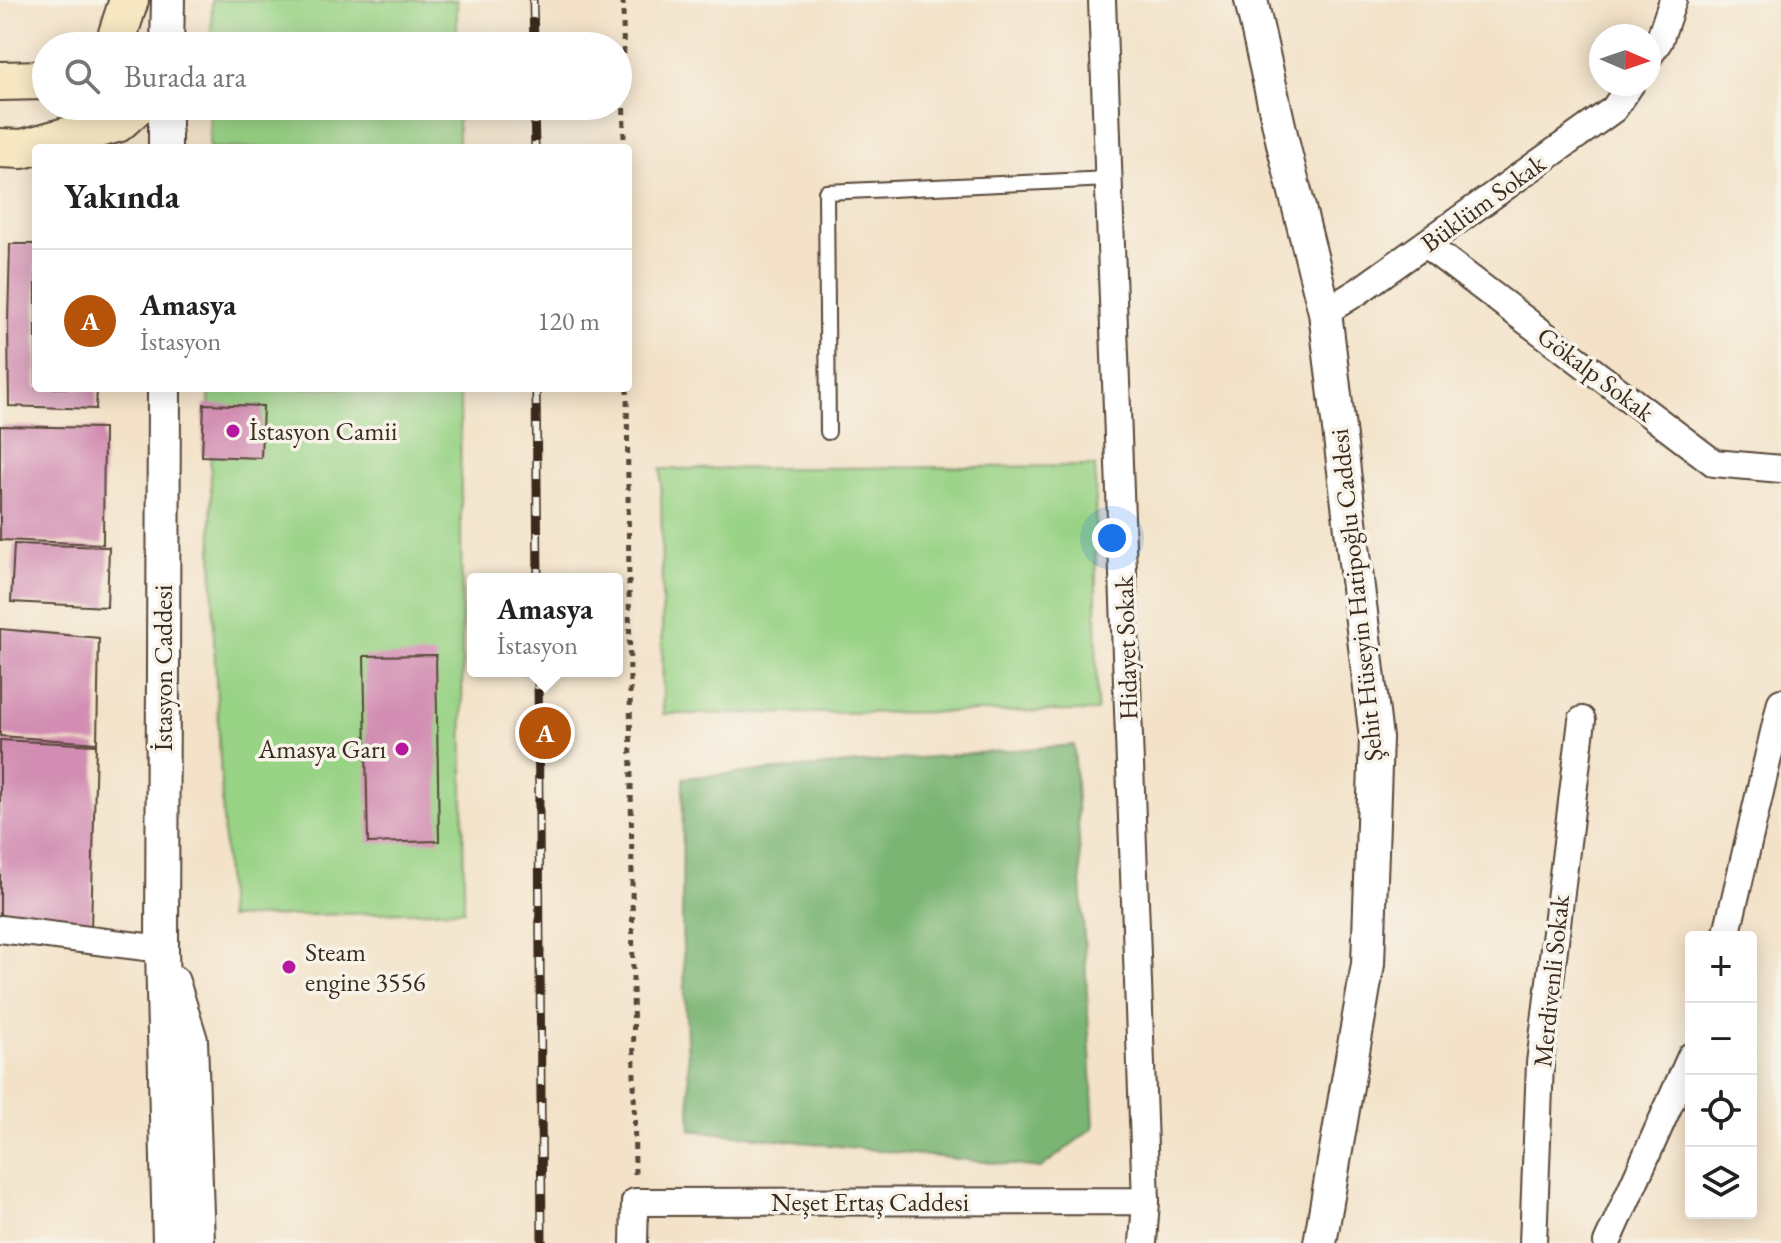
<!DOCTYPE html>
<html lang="tr">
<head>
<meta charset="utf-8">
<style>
  body { margin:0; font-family:"EB Garamond",serif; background:#f6f6f6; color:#222 }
  .controls { position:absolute; right:24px; bottom:24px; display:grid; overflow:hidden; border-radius:8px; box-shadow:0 4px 20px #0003 }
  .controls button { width:72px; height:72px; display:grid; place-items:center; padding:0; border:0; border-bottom:2px solid #e0e0e0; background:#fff; color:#222; font:40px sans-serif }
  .compass { position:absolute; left:1589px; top:24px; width:72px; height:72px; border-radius:50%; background:#fff; box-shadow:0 4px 20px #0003; rotate:92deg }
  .you { position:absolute; left:1112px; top:538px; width:28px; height:28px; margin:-20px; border:6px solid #fff; border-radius:50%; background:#1a73e8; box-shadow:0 0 0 12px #1a73e833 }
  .badge { display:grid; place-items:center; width:52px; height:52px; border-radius:50%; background:#b45309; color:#fff; font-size:26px; font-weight:700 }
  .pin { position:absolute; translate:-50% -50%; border:4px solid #fff; box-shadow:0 2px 8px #0006 }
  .popup { position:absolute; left:467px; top:573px; width:156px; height:104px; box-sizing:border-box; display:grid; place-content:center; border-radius:8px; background:#fff; filter:drop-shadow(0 2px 6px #0005); font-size:26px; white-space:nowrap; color:#767676 }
  .popup b { font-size:30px; color:#222 }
  .popup::after { content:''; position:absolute; left:50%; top:100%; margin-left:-16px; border:16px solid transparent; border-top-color:#fff }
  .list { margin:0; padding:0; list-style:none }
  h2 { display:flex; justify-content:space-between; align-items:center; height:104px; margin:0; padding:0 32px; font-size:34px }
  h2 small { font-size:26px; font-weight:400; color:#767676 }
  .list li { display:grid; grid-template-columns:52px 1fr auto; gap:24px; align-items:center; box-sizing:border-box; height:144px; padding:0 32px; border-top:2px solid #e0e0e0 }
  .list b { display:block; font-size:30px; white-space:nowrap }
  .list p { margin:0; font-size:26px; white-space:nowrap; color:#767676 }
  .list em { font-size:26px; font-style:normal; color:#767676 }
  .icon { flex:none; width:44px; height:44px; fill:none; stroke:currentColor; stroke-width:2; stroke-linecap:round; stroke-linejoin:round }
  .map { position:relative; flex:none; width:1781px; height:1243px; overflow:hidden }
  .search { position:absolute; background:#fff; box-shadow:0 4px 20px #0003; left:32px; top:32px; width:600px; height:88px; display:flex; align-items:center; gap:20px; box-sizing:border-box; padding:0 28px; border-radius:44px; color:#767676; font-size:30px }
  .panel { position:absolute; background:#fff; box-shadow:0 4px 20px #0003; left:32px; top:144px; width:600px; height:248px; border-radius:8px }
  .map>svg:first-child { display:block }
  .green { fill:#99d386; stroke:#6a7e52; stroke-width:2 }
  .forest { fill:#7ab573; stroke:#5a7048; stroke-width:2 }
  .building { fill:#d28db2 }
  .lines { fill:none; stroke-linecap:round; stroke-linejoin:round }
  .service-casing { stroke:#574638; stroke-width:18 }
  .minor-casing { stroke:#574638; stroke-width:30 }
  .tertiary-casing { stroke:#574638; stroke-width:36 }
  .secondary-casing { stroke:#574638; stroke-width:42 }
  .path { stroke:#574638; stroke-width:5; stroke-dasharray:6 6; stroke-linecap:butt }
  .service { stroke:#fff; stroke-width:14 }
  .minor { stroke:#fff; stroke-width:26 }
  .tertiary { stroke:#fff; stroke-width:32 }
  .secondary { stroke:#f7e8c3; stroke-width:38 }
  .rail-casing { stroke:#3b2a1e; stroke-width:9 }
  .rail { stroke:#f7f3e8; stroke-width:6; stroke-dasharray:18; stroke-linecap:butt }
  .poi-dot { fill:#b5179e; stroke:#f7f3e8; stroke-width:3 }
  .labels { text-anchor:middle; stroke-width:7; stroke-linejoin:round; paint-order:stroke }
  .street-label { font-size:26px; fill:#3b2a1e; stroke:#f7f3e8 }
  .poi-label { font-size:26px; fill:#3b2a1e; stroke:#f7f3e8; text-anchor:start }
</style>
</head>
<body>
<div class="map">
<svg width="1781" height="1243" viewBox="0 0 1781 1243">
  <rect width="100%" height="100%" fill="#f7f3e8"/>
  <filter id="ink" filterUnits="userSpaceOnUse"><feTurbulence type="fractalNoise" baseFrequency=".0125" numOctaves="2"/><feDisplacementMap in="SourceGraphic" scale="16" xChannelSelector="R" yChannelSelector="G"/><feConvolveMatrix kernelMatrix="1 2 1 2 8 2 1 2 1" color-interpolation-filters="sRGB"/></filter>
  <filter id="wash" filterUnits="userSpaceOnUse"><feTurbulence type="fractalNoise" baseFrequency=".006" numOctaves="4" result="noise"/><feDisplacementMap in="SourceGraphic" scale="32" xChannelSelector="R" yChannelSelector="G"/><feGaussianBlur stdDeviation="1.8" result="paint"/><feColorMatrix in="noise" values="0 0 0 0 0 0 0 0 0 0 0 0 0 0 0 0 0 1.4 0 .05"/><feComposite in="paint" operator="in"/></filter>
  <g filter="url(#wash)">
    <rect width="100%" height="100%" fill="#f3e2c8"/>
    <path class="green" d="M 212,0 L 457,0 L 457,46 L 211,46 Z
      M 210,106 L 458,106 L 458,148 L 209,148 Z
      M 209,388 L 460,388 L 464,910 L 228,918 L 214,641 Z
      M 1095,466 L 1097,711 L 663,714 L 661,469 Z"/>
    <path class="forest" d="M 1074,745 L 1094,1127 L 1041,1168 L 691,1130 L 682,926 L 683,778 Z"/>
    <g id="blocks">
      <path class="building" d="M 10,244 L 36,244 L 36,388 L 97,388 L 96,409 L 9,406 L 8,323 Z
        M 204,404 L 263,406 L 261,458 L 202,456 Z
        M 0,426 L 104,428 L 103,544 L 0,540 Z
        M 14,544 L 109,547 L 107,607 L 11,602 Z
        M 0,629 L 99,638 L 97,743 L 0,736 Z
        M 436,655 L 439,841 L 368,843 L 364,656 Z
        M 0,740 L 96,745 L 91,928 L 0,921 Z"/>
    </g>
  </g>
  <g filter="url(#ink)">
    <use href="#blocks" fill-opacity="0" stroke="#574638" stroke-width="2"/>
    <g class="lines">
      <g class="service-casing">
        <path id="service" d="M 828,432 L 826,192 L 1109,179"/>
      </g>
      <g class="minor-casing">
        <path id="minor" d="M 1102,0 L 1146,1201 L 1143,1243
          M 1649,56 L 1659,41 L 1673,0
          M 1425,244 L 1714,463 L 1781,469
          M 1325,312 L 1359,291 L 1614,109 L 1631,84
          M 0,929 L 162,949
          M 1726,937 L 1781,702
          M 634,1243 L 635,1202 L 1146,1201
          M 1533,1243 L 1540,1063 L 1582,720
          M 1607,1243 L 1691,1056"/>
      </g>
      <g class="tertiary-casing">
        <path id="tertiary" d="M 1251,0 L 1284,148 L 1325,312 L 1376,738 L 1368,964 L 1320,1243
          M 167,46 L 168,0
          M 165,148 L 165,106
          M 164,388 L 162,949 L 169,1243
          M 173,982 L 191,1040 L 198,1243"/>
      </g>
      <g class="secondary-casing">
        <path id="secondary" d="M 114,46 L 129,0
          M 0,81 L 46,80
          M 0,148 L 22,149 L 117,123 L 136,106"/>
      </g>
      <path class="path" d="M 623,0 L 624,148
        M 627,388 L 635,1175"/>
      <use href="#service" class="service"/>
      <use href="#minor" class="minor"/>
      <use href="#tertiary" class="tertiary"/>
      <use href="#secondary" class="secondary"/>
      <g class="rail-casing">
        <path id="rail" d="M 533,0 L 534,46
          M 534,106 L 535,148
          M 536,388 L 538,579
          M 538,671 L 542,1243"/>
      </g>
      <use href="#rail" class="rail"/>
    </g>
  </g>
  <g class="poi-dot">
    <circle cx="233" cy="431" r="8"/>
    <circle cx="402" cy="749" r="8"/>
    <circle cx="289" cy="967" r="8"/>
  </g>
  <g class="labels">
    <g class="street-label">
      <text transform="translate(1483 203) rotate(-36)" y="9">Büklüm Sokak</text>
      <text transform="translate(1596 374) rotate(37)" y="9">Gökalp Sokak</text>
      <text transform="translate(1356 595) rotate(-96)" y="9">Şehit Hüseyin Hatipoğlu Caddesi</text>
      <text transform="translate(1126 648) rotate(-92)" y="9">Hidayet Sokak</text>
      <text transform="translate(163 668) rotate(-90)" y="9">İstasyon Caddesi</text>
      <text transform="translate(1551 981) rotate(-84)" y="9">Merdivenli Sokak</text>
      <text x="870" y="1211">Neşet Ertaş Caddesi</text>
    </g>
    <g class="poi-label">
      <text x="249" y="440">İstasyon Camii</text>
      <text x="386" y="758" text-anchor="end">Amasya Garı</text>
      <text x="305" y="961">Steam<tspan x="305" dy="30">engine 3556</tspan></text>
    </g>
  </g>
</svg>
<div class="controls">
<button>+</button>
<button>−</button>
<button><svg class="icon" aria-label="locate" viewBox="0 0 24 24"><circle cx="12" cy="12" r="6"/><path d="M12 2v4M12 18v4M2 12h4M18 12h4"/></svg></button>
<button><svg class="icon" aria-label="layers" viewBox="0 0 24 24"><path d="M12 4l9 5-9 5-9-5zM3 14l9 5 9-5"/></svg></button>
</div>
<svg class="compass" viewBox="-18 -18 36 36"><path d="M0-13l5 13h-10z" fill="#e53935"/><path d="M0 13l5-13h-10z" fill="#767676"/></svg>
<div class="you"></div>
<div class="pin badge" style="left:545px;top:733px">A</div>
<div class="popup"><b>Amasya</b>İstasyon</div>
<div class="search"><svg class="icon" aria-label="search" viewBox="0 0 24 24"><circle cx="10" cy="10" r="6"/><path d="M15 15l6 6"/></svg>Burada ara</div>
<section class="panel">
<h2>Yakında<small></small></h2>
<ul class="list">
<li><span class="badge">A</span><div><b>Amasya</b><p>İstasyon</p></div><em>120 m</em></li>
</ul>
</section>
</div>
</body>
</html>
